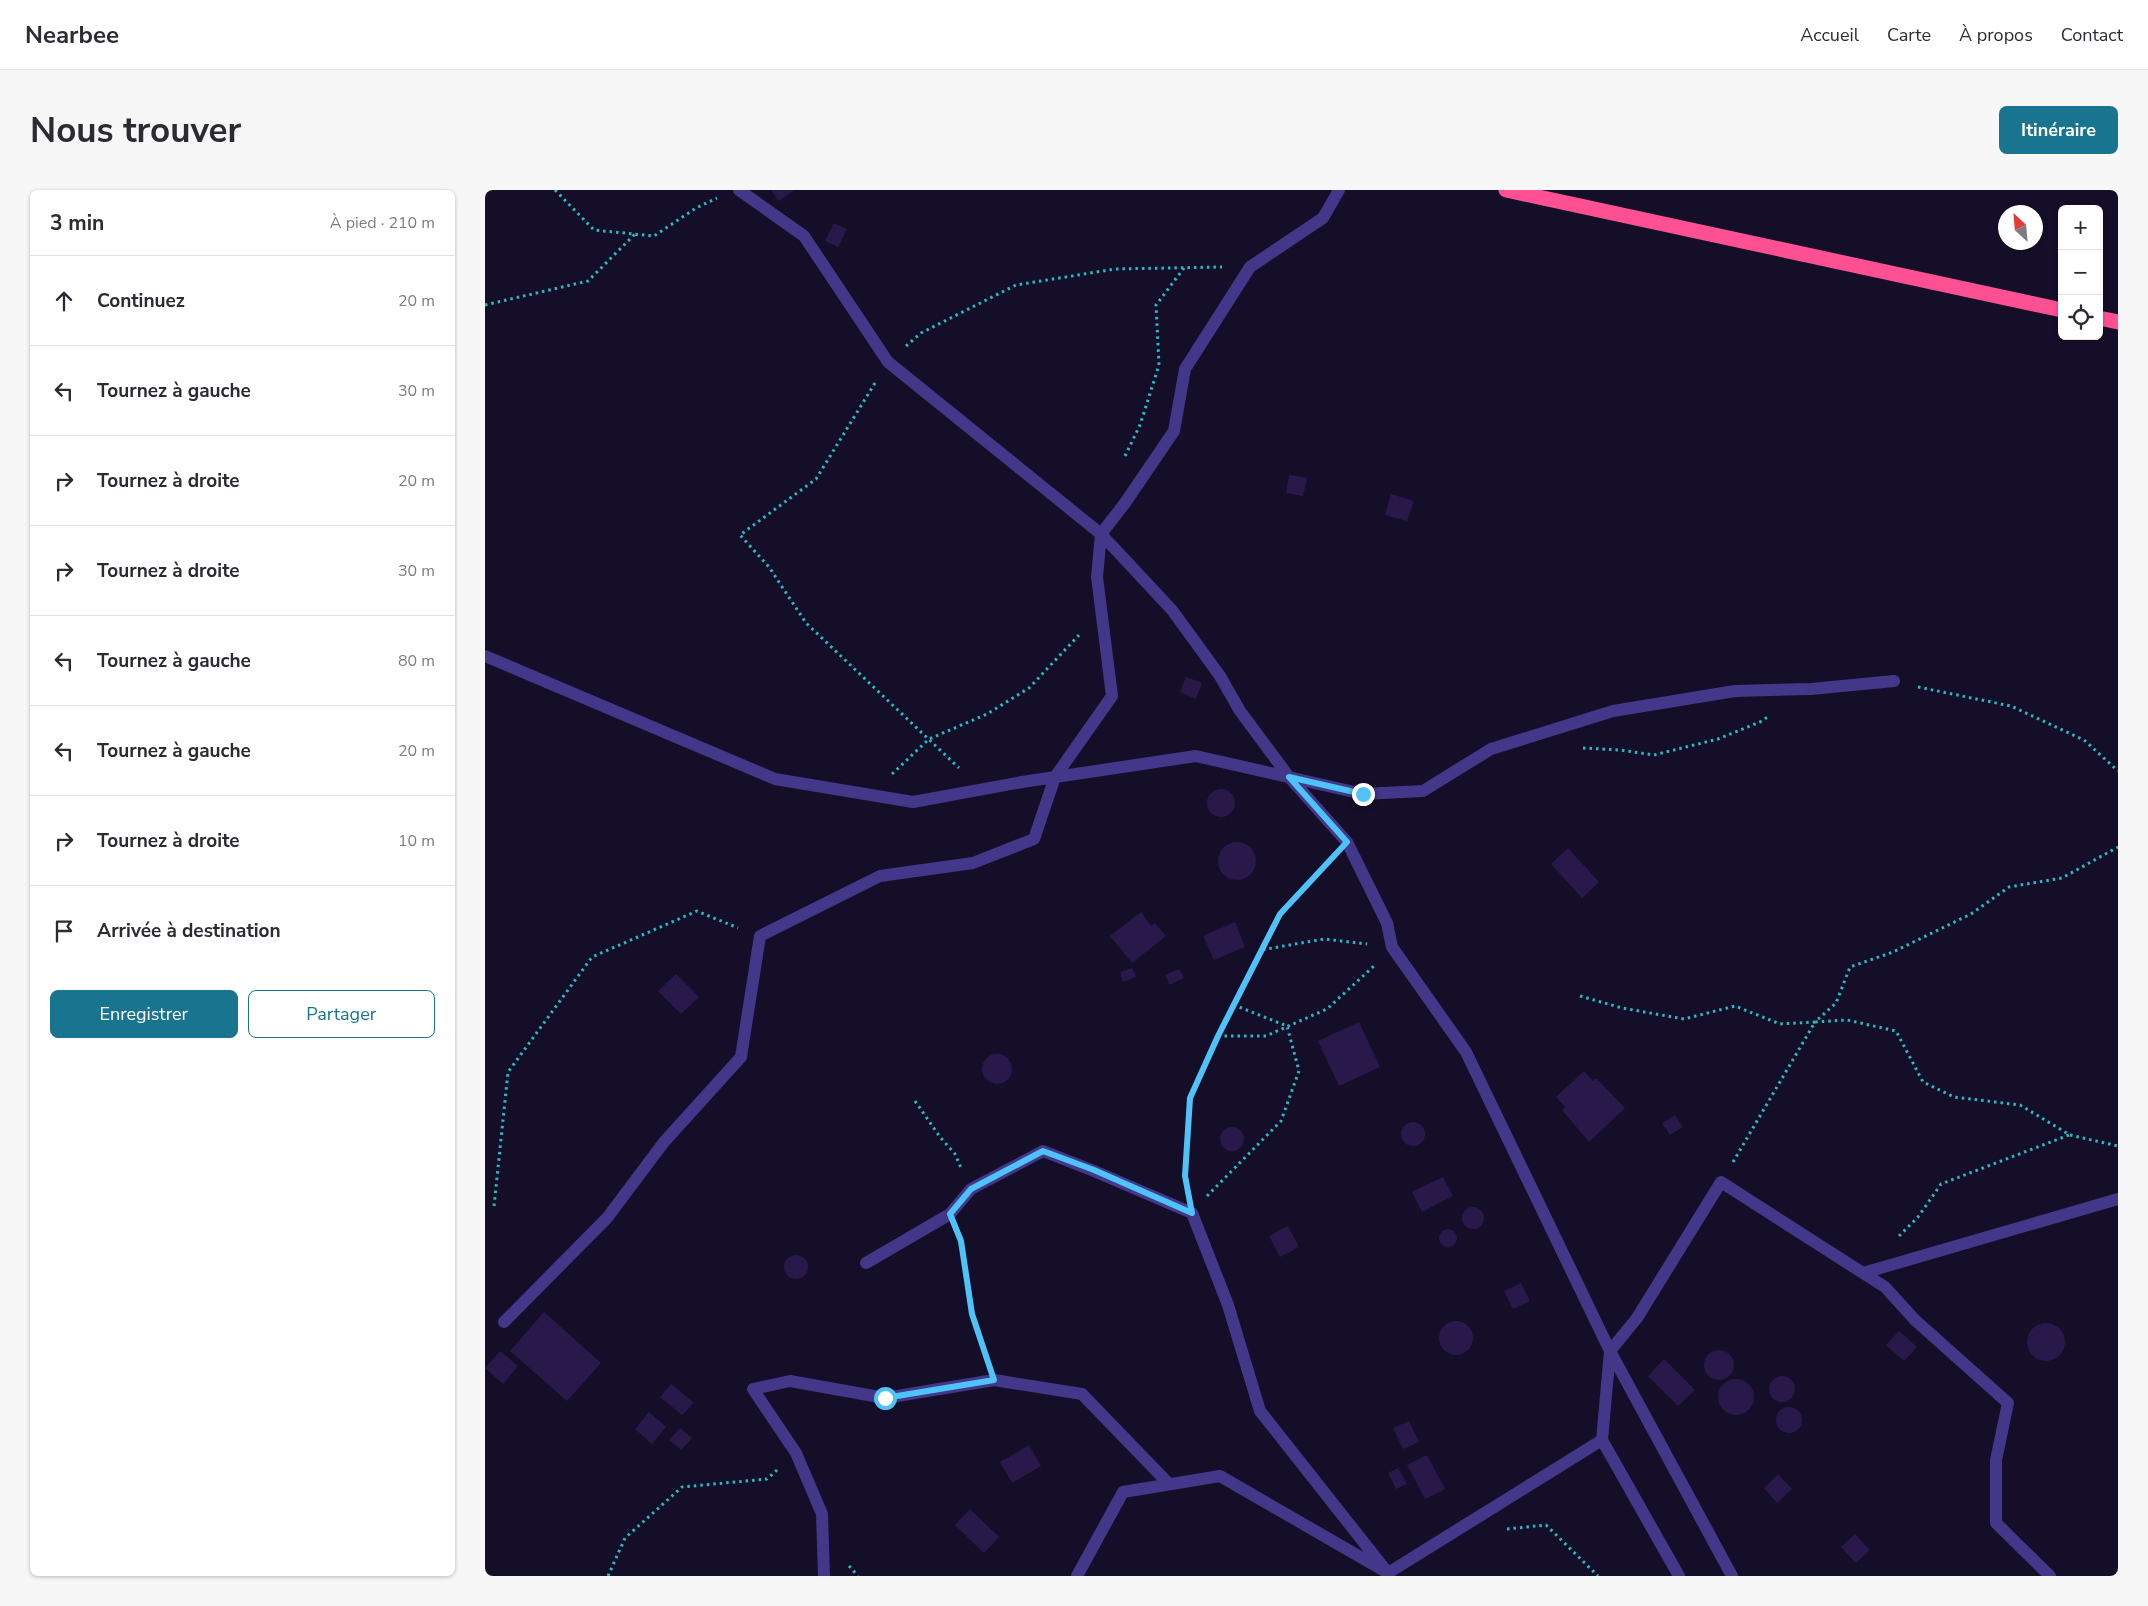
<!DOCTYPE html>
<html lang="fr">
<head>
<meta charset="utf-8">
<style>
  body { margin:0; font-family:"Nunito Sans",sans-serif; background:#f7f7f7; color:#2b2b33 }
  .controls { position:absolute; right:15px; top:15px; display:grid; overflow:hidden; border-radius:8px; box-shadow:0 1px 4px #0004 }
  .controls button { width:45px; height:45px; display:grid; place-items:center; padding:0; border:0; border-bottom:1px solid #e1e1e2; background:#fff; color:#2b2b33; font:25px sans-serif }
  .compass { position:absolute; left:1513px; top:15px; width:45px; height:45px; border-radius:50%; background:#fff; box-shadow:0 1px 4px #0004; rotate:334deg }
  .stop { position:absolute; width:15px; height:15px; margin:-11px; border:4px solid #4fc3f7; border-radius:50%; background:#fff }
  .stop.end { background:#4fc3f7; border-color:#fff; box-shadow:0 1px 5px #0008 }
  .list { margin:0; padding:0; list-style:none }
  h2 { display:flex; justify-content:space-between; align-items:center; height:65px; margin:0; padding:0 20px; font-size:21px }
  h2 small { font-size:16px; font-weight:400; color:#7c7c81 }
  .list li { display:grid; grid-template-columns:32px 1fr auto; gap:15px; align-items:center; box-sizing:border-box; height:90px; padding:0 20px; border-top:1px solid #e1e1e2 }
  .list b { display:block; font-size:19px; white-space:nowrap }
  .list em { font-size:16px; font-style:normal; color:#7c7c81 }
  .actions { display:flex; gap:10px; padding:15px 20px }
  .actions a { flex:1; padding:11px 0; border:1px solid #18748f; border-radius:8px; text-align:center; font-size:18px; color:#18748f }
  .actions .main { background:#18748f; color:#fff }
  .icon { flex:none; width:28px; height:28px; fill:none; stroke:currentColor; stroke-width:2; stroke-linecap:round; stroke-linejoin:round }
  .map { position:relative; flex:none; width:1633px; height:1386px; overflow:hidden; border-radius:8px }
  header { display:flex; align-items:center; gap:30px; box-sizing:border-box; height:70px; padding:0 25px; background:#fff; border-bottom:1px solid #e1e1e2 }
  header strong { font-size:24px }
  nav { display:flex; gap:28px; margin-inline-start:auto; font-size:18px }
  .intro { display:flex; align-items:center; justify-content:space-between; box-sizing:border-box; height:120px; padding:0 30px }
  h1 { margin:0; font-size:35px }
  .button { padding:12px 22px; border-radius:8px; background:#18748f; color:#fff; font-size:18px; font-weight:700 }
  main { display:flex; gap:30px; padding:0 30px }
  aside { flex:1; background:#fff; border-radius:8px; box-shadow:0 1px 4px #0004 }
  .map>svg:first-child { display:block }
  .building { fill:#28194a }
  .lines { fill:none; stroke-linecap:round; stroke-linejoin:round }
  .path { stroke:#28bac0; stroke-width:3; stroke-dasharray:2.5 4; stroke-linecap:butt }
  .minor { stroke:#423789; stroke-width:12 }
  .highway { stroke:#ff5093; stroke-width:15 }
  .route { stroke:#4fc3f7; stroke-width:6 }
</style>
</head>
<body>
<header>
<strong>Nearbee</strong>
<nav><a>Accueil</a><a>Carte</a><a>À propos</a><a>Contact</a></nav>
</header>
<div class="intro"><h1>Nous trouver</h1><a class="button">Itinéraire</a></div>
<main>
<aside>
<h2>3 min<small>À pied · 210 m</small></h2>
<ul class="list">
<li><svg class="icon" aria-label="ahead" viewBox="0 0 24 24"><path d="M12 20V5M6 11l6-6 6 6"/></svg><div><b>Continuez</b></div><em>20 m</em></li>
<li><svg class="icon" aria-label="left" viewBox="0 0 24 24"><path d="M17 20v-9H6M10 6l-5 5 5 5"/></svg><div><b>Tournez à gauche</b></div><em>30 m</em></li>
<li><svg class="icon" aria-label="right" viewBox="0 0 24 24"><path d="M7 20v-9h11M14 6l5 5-5 5"/></svg><div><b>Tournez à droite</b></div><em>20 m</em></li>
<li><svg class="icon" aria-label="right" viewBox="0 0 24 24"><path d="M7 20v-9h11M14 6l5 5-5 5"/></svg><div><b>Tournez à droite</b></div><em>30 m</em></li>
<li><svg class="icon" aria-label="left" viewBox="0 0 24 24"><path d="M17 20v-9H6M10 6l-5 5 5 5"/></svg><div><b>Tournez à gauche</b></div><em>80 m</em></li>
<li><svg class="icon" aria-label="left" viewBox="0 0 24 24"><path d="M17 20v-9H6M10 6l-5 5 5 5"/></svg><div><b>Tournez à gauche</b></div><em>20 m</em></li>
<li><svg class="icon" aria-label="right" viewBox="0 0 24 24"><path d="M7 20v-9h11M14 6l5 5-5 5"/></svg><div><b>Tournez à droite</b></div><em>10 m</em></li>
<li><svg class="icon" aria-label="arrive" viewBox="0 0 24 24"><path d="M6 21V4h12l-3 4 3 4H6"/></svg><div><b>Arrivée à destination</b></div></li>
</ul>
<div class="actions"><a class="main">Enregistrer</a><a>Partager</a></div>
</aside>
<div class="map">
<svg width="1633" height="1386" viewBox="0 0 1633 1386">
  <rect width="100%" height="100%" fill="#150e28"/>
  <path class="building" d="M 286,0 L 309,0 L 294,11 Z
    M 349,33 L 362,39 L 353,57 L 340,51 Z
    M 804,285 L 822,288 L 818,306 L 801,303 Z
    M 906,304 L 929,311 L 922,331 L 900,325 Z
    M 701,487 L 717,493 L 711,509 L 695,502 Z
    M722 613a14 14 0 1 1 28 0a14 14 0 1 1-28 0Z
    M733 671a19 19 0 1 1 38 0a19 19 0 1 1-38 0Z
    M 1083,658 L 1114,692 L 1097,708 L 1066,674 Z
    M 656,722 L 666,736 L 670,733 L 681,746 L 647,773 L 625,746 Z
    M 750,732 L 760,757 L 729,770 L 718,746 Z
    M 647,778 L 651,787 L 638,792 L 635,782 Z
    M 694,779 L 699,788 L 685,795 L 680,785 Z
    M 191,784 L 214,807 L 196,824 L 173,801 Z
    M 874,832 L 895,877 L 854,896 L 833,851 Z
    M497 879a15 15 0 1 1 30 0a15 15 0 1 1-30 0Z
    M 1099,881 L 1108,891 L 1111,888 L 1140,918 L 1104,952 L 1077,920 L 1080,917 L 1071,907 Z
    M 1190,925 L 1198,937 L 1185,945 L 1177,933 Z
    M916 944a12 12 0 1 1 24 0a12 12 0 1 1-24 0Z
    M735 949a12 12 0 1 1 24 0a12 12 0 1 1-24 0Z
    M 958,987 L 968,1006 L 937,1022 L 927,1002 Z
    M977 1028a11 11 0 1 1 22 0a11 11 0 1 1-22 0Z
    M 803,1036 L 814,1057 L 795,1067 L 784,1046 Z
    M954 1048a9 9 0 1 1 18 0a9 9 0 1 1-18 0Z
    M299 1077a12 12 0 1 1 24 0a12 12 0 1 1-24 0Z
    M 1036,1093 L 1045,1111 L 1028,1119 L 1019,1101 Z
    M 59,1122 L 116,1173 L 82,1211 L 25,1161 Z
    M954 1148a17 17 0 1 1 34 0a17 17 0 1 1-34 0Z
    M1542 1152a19 19 0 1 1 38 0a19 19 0 1 1-38 0Z
    M 1414,1141 L 1432,1157 L 1419,1171 L 1401,1155 Z
    M1219 1175a15 15 0 1 1 30 0a15 15 0 1 1-30 0Z
    M 15,1161 L 33,1176 L 18,1194 L 0,1178 Z
    M 1179,1169 L 1210,1200 L 1193,1216 L 1163,1186 Z
    M1284 1199a13 13 0 1 1 26 0a13 13 0 1 1-26 0Z
    M1233 1207a18 18 0 1 1 36 0a18 18 0 1 1-36 0Z
    M 186,1194 L 209,1213 L 197,1225 L 175,1207 Z
    M1291 1230a13 13 0 1 1 26 0a13 13 0 1 1-26 0Z
    M 164,1222 L 181,1237 L 167,1254 L 150,1239 Z
    M 924,1231 L 934,1252 L 918,1259 L 908,1238 Z
    M 195,1238 L 207,1248 L 196,1260 L 184,1250 Z
    M 544,1255 L 556,1276 L 527,1293 L 515,1272 Z
    M 942,1265 L 960,1299 L 940,1309 L 922,1275 Z
    M 913,1278 L 922,1294 L 911,1299 L 903,1283 Z
    M 1293,1284 L 1307,1299 L 1292,1313 L 1279,1298 Z
    M 485,1319 L 514,1347 L 499,1363 L 470,1335 Z
    M 1370,1344 L 1385,1360 L 1371,1373 L 1356,1357 Z"/>
  <g class="lines">
    <path class="path" d="M 70,0 L 109,40 L 169,46 L 211,18 L 232,8
      M 0,115 L 103,91 L 150,44
      M 421,156 L 436,143 L 531,95 L 630,79 L 737,77
      M 390,193 L 331,289 L 255,345 L 284,377 L 321,433 L 474,578
      M 640,266 L 655,235 L 674,175 L 671,115 L 699,78
      M 1433,497 L 1526,516 L 1599,550 L 1633,581
      M 1098,558 L 1135,560 L 1169,565 L 1233,549 L 1275,532 L 1284,526
      M 407,584 L 444,549 L 502,524 L 544,498 L 594,445
      M 777,759 L 795,724 L 844,671
      M 1095,806 L 1137,818 L 1199,829 L 1250,816 L 1295,834 L 1330,832 L 1351,813 L 1365,777 L 1408,762 L 1486,724 L 1524,697 L 1577,688 L 1633,657
      M 733,846 L 781,846 L 842,819 L 890,775
      M 430,911 L 455,947 L 470,964 L 476,978
      M 1248,972 L 1330,832 L 1362,830 L 1411,841 L 1438,892 L 1469,907 L 1535,915 L 1585,945 L 1633,956
      M 702,995 L 700,986 L 705,908 L 733,846 L 776,760 L 839,749 L 882,754
      M 722,1006 L 796,931 L 814,881 L 802,836 L 749,815
      M 9,1016 L 23,882 L 107,767 L 212,721 L 253,738
      M 474,1045 L 487,1124 L 502,1168
      M 1414,1046 L 1433,1027 L 1456,994 L 1584,945
      M 1022,1339 L 1061,1335 L 1113,1386
      M 364,1376 L 373,1386
      M 123,1386 L 140,1348 L 197,1297 L 282,1289 L 292,1280"/>
    <path class="minor" d="M 254,0 L 319,46 L 403,172 L 616,344 L 687,420 L 735,486 L 755,521 L 804,587 L 862,652 L 902,733 L 907,757 L 981,862 L 1125,1161 L 1247,1386
      M 0,466 L 290,589 L 428,612 L 537,592 L 711,566 L 878,604 L 938,601 L 1006,559 L 1128,521 L 1250,501 L 1326,499 L 1409,491
      M 381,1073 L 465,1024 L 486,999 L 558,961 L 609,981 L 707,1023 L 743,1115 L 775,1221 L 899,1378
      M 1378,1083 L 1400,1097 L 1430,1130 L 1523,1213 L 1511,1270 L 1511,1333 L 1565,1386
      M 19,1132 L 122,1028 L 179,952 L 256,867 L 275,746 L 395,686 L 488,673 L 549,649 L 570,587 L 627,506 L 612,387 L 616,344 L 640,313 L 689,241 L 700,179 L 765,77 L 838,28 L 854,0
      M 1117,1250 L 1194,1386
      M 339,1386 L 337,1324 L 311,1263 L 268,1199 L 305,1191 L 400,1208 L 509,1190 L 597,1204 L 684,1294
      M 592,1386 L 638,1302 L 735,1286 L 903,1383 L 1117,1250 L 1125,1161 L 1152,1128 L 1236,992 L 1378,1083 L 1633,1009"/>
    <path class="highway" d="M 1021,0 L 1577,120
      M 1614,128 L 1633,132"/>
  </g>
  <g class="lines">
    <path class="route" d="M 400,1208 L 509,1190 L 487,1124 L 476,1051 L 465,1024 L 486,999 L 558,961 L 609,980 L 707,1023 L 700,986 L 705,908 L 733,846 L 795,724 L 862,652 L 804,587 L 878,604"/>
  </g>
</svg>
<div class="controls">
<button>+</button>
<button>−</button>
<button><svg class="icon" aria-label="locate" viewBox="0 0 24 24"><circle cx="12" cy="12" r="6"/><path d="M12 2v4M12 18v4M2 12h4M18 12h4"/></svg></button>
</div>
<svg class="compass" viewBox="-18 -18 36 36"><path d="M0-13l5 13h-10z" fill="#e53935"/><path d="M0 13l5-13h-10z" fill="#7c7c81"/></svg>
<div class="stop" style="left:400px;top:1208px"></div>
<div class="stop end" style="left:878px;top:604px"></div>
</div>
</main>
</body>
</html>
